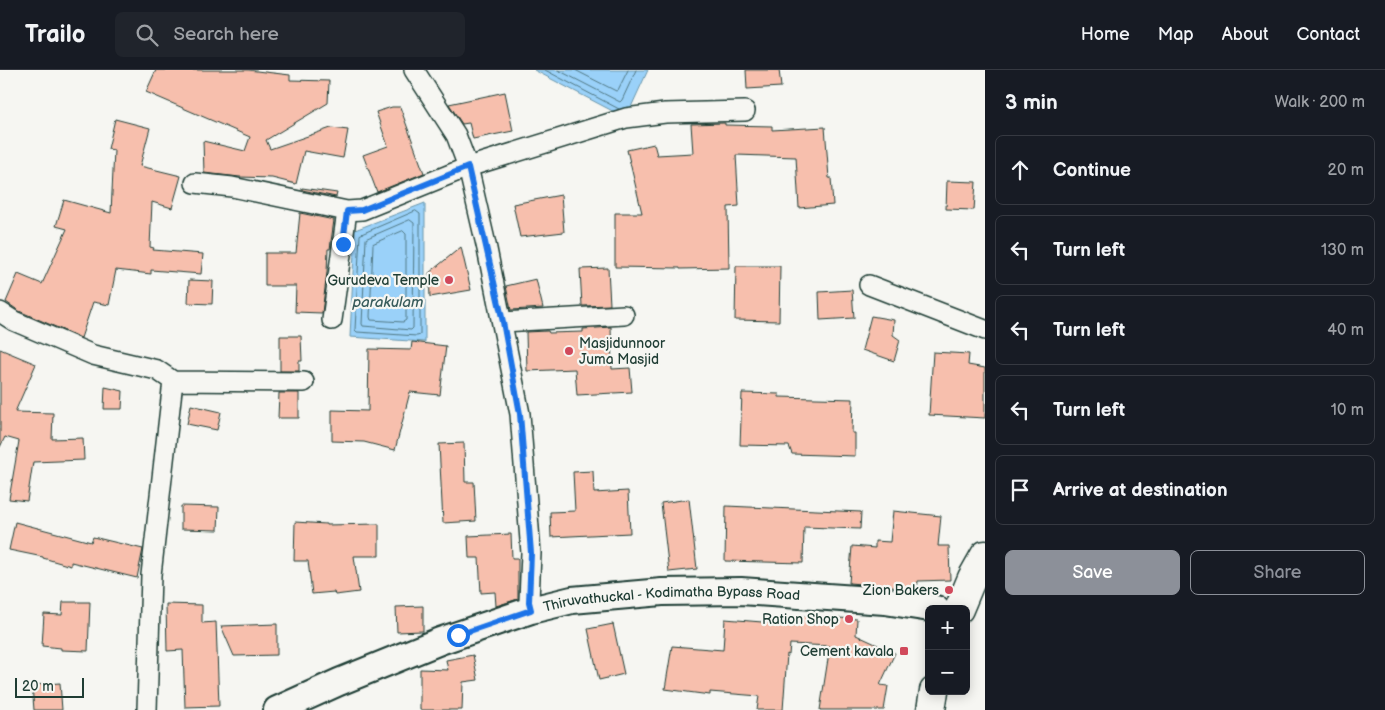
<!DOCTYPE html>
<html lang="en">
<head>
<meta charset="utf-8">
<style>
  body { margin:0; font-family:"Balsamiq Sans",sans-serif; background:#20242c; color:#f1f3f6 }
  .controls { position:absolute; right:15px; bottom:15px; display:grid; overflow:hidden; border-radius:8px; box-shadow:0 2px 12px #0003 }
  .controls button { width:45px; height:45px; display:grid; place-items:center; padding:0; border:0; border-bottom:1px solid #363941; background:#171b24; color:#f1f3f6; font:25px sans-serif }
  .scale { position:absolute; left:15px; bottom:12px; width:69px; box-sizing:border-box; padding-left:5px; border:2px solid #1f3d34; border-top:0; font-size:14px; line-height:18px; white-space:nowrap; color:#1f3d34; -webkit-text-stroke:4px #f6f6f2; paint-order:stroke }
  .stop { position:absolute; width:15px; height:15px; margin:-11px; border:4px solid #1a73e8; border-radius:50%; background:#fff }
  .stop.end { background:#1a73e8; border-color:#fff; box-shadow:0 1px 5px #0008 }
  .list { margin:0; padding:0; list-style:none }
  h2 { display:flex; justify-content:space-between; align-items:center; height:65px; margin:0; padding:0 20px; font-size:21px }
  h2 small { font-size:16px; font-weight:400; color:#9ea1a6 }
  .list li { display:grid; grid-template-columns:32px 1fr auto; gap:15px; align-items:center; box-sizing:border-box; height:70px; margin:0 10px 10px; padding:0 10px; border:1px solid #363941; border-radius:8px }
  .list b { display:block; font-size:19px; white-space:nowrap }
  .list em { font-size:16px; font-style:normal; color:#9ea1a6 }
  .actions { display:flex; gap:10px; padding:15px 20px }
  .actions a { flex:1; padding:11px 0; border:1px solid #8c9099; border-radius:8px; text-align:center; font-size:18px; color:#8c9099 }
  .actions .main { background:#8c9099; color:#fff }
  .icon { flex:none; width:28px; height:28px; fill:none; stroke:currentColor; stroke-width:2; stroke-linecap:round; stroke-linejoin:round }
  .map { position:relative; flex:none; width:985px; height:640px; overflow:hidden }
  header { display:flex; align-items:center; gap:30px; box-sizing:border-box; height:70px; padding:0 25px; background:#171b24; border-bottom:1px solid #363941 }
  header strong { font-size:24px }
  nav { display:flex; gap:28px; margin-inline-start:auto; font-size:18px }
  .search { width:350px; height:45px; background:#20242c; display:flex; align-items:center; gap:12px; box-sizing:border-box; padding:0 18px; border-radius:8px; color:#9ea1a6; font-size:19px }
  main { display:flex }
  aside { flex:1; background:#171b24 }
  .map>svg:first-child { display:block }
  .water { fill:#9ad1f9; stroke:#6996aa }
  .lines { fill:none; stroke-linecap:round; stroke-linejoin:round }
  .shore { stroke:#507883; stroke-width:1 }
  .building { fill:#f7bfad; stroke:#1f3d34 }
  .minor-casing { stroke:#1f3d34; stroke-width:22 }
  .secondary-casing { stroke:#1f3d34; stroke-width:30 }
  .trunk-casing { stroke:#1f3d34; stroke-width:31 }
  .minor { stroke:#f6f6f2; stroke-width:19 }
  .secondary { stroke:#f6f6f2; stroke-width:26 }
  .trunk { stroke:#f6f6f2; stroke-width:28 }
  .route { stroke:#1a73e8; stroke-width:6 }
  .poi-dot { fill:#d1495b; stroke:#f6f6f2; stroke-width:2 }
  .labels { text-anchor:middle; stroke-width:4.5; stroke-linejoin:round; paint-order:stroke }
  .poi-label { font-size:14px; fill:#1f3d34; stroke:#f6f6f2; text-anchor:end }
  .street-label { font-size:14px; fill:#1f3d34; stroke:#f6f6f2 }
  .water-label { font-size:15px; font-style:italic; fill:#385b5b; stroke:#f6f6f2 }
</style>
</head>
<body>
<header>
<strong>Trailo</strong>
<div class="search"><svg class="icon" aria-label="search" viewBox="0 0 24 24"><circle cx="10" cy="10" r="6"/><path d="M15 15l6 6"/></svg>Search here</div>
<nav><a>Home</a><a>Map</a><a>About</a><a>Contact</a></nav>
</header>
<main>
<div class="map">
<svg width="985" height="640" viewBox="0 0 985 640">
  <rect width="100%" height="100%" fill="#f6f6f2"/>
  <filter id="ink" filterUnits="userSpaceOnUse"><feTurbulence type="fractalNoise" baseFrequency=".02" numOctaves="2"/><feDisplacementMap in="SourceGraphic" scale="10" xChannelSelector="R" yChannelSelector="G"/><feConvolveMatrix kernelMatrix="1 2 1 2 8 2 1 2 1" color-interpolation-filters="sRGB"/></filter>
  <g filter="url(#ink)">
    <path class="water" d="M 534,0 L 648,0 L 626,48 Z
      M 425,133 L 425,272 L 350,267 L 355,160 Z"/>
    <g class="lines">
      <path class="shore" d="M 545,0 L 619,39
        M 558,0 L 620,32 L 622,30 L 636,0
        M 575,0 L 616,21 L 618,20 L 628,0
        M 416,141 L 420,144 L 420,265 L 417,266 L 357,262 L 355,260 L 360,165 Z
        M 410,150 L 414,153 L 413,258 L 411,260 L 363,256 L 362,254 L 366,169 Z
        M 403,161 L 406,164 L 406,250 L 403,252 L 371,250 L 370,247 L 373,174 Z"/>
    </g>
    <path class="building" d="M 156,0 L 248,0 L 290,5 L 290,10 L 329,11 L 328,33 L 266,70 L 270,79 L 331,58 L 348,60 L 343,88 L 304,81 L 296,114 L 272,108 L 240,107 L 204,103 L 203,71 L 245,81 L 250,67 L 146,22 Z
      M 746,0 L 779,0 L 781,17 L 747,19 Z
      M 505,22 L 513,61 L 473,69 L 469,53 L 462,54 L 449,34 Z
      M 392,37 L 400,37 L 424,103 L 377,122 L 363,85 L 388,76 L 376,42 Z
      M 115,49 L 150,58 L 140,96 L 181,106 L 172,138 L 152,132 L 150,177 L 154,178 L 153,180 L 203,184 L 201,204 L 151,200 L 151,204 L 116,200 L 109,235 L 93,232 L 81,268 L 19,241 L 6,232 L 18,204 L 42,214 L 67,159 L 56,156 L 64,130 L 111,143 L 114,80 L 108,79 Z
      M 725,53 L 725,55 L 772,56 L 772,60 L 825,57 L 829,108 L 831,108 L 833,135 L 799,138 L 796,87 L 736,85 L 739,136 L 728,137 L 729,198 L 680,199 L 680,198 L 615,197 L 615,143 L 642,143 L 627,80 L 654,74 L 657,85 L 693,83 L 691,54 Z
      M 947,111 L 976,112 L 974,140 L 946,139 Z
      M 302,118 L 337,123 L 336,127 L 302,120 Z
      M 561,125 L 564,162 L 520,167 L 513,134 Z
      M 300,143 L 334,150 L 330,179 L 328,179 L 327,202 L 322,243 L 295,242 L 296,216 L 265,216 L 265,183 L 296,183 Z
      M 461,177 L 471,220 L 430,227 L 429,203 Z
      M 736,196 L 780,196 L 779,251 L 735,250 Z
      M 608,198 L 610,235 L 582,236 L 580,199 Z
      M 536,209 L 543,238 L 511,240 L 506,216 Z
      M 189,210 L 213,211 L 212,234 L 188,233 Z
      M 852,220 L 854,248 L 820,250 L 819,222 Z
      M 871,246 L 894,250 L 893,265 L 900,270 L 894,291 L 862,280 Z
      M 611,257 L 612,299 L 630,298 L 632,322 L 577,325 L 575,299 L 527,301 L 526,262 L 548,261 L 549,263 L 583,262 L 583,259 Z
      M 280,266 L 301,266 L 302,291 L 299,291 L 299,301 L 280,301 Z
      M 412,272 L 446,276 L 440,325 L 410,322 L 395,380 L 364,372 L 332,371 L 332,340 L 368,341 L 369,279 L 411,280 Z
      M 0,279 L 36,294 L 15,342 L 53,343 L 52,369 L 83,368 L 84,390 L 33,392 L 27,431 L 9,429 L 19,371 L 5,367 L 0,377 Z
      M 933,282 L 969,284 L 968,295 L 985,298 L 985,348 L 929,345 Z
      M 105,317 L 123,321 L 122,339 L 104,339 Z
      M 279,323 L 299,323 L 299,348 L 278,348 Z
      M 742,323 L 779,324 L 779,327 L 853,329 L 852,363 L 855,363 L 855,386 L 792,384 L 789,376 L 740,375 Z
      M 191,335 L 221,342 L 217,360 L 187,354 Z
      M 464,373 L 465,412 L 474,412 L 476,451 L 443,453 L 439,374 Z
      M 593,401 L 594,423 L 628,421 L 630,463 L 551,467 L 550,442 L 575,441 L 573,402 Z
      M 689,429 L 697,499 L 669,502 L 661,433 Z
      M 181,436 L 219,437 L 218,460 L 181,459 Z
      M 726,436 L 861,442 L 860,459 L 804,457 L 803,493 L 725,491 Z
      M 893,441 L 941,446 L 938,476 L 949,476 L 950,510 L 918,511 L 917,521 L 886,516 L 849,513 L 852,476 L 875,478 L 875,471 L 890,472 Z
      M 15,452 L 91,472 L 93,467 L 143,479 L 137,508 L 71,492 L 71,496 L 43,488 L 43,487 L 9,480 Z
      M 295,452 L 326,454 L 326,455 L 379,454 L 379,486 L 354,486 L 359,522 L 335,525 L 334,522 L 312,524 L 308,491 L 294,491 Z
      M 511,464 L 512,488 L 518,488 L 518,529 L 496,536 L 495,522 L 481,523 L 479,488 L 469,488 L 468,466 Z
      M 63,532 L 90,532 L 88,581 L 61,580 L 61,578 L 42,576 L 44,544 L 62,545 Z
      M 166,534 L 202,535 L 202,553 L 216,552 L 219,636 L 185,637 L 183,580 L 167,581 Z
      M 423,536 L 423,561 L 397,562 L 396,537 Z
      M 799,546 L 857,549 L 856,565 L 895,583 L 880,615 L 888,616 L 884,640 L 820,640 L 830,576 L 790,574 L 789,585 L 787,584 L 783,640 L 757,640 L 759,626 L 710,622 L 710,625 L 665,619 L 672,576 L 723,580 L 725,549 L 799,555 Z
      M 277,554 L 277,585 L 234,586 L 221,556 Z
      M 613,554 L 624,604 L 599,610 L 588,559 Z
      M 473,585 L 478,610 L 463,612 L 462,640 L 420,640 L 420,599 L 448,600 L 446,590 Z
      M 60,613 L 62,640 L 34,640 L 32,615 Z"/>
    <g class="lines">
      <g class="minor-casing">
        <path id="minor" d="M 414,0 L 456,65 L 468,97 L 487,179 L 520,344 L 531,483 L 529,531 L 531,540
          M 195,113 L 232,117 L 347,141 L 362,140 L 468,97 L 626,48 L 665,43 L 745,41
          M 869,215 L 985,260
          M 0,242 L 14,251 L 93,285 L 157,300 L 173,311 L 304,312
          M 332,250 L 347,141
          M 503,252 L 624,245
          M 147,640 L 151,505 L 173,311"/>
      </g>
      <g class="secondary-casing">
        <g id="secondary">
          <path id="s1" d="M 277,640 L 339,612 L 440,571 L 531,540 L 572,530 L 662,522 L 741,521 L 885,531 L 936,539"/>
        </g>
      </g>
      <g class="trunk-casing">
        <path id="trunk" d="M 959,539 L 972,508 L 985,485
          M 931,640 L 934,621"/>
      </g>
      <use href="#minor" class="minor"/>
      <use href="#secondary" class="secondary"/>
      <use href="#trunk" class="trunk"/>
    </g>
  </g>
  <g class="lines" filter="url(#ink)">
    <path class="route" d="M 343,174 L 347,141 L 362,140 L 468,97 L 503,252 L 520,344 L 531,483 L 529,532 L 531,540 L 458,565"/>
  </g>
  <g class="poi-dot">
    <circle cx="449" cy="210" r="5"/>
    <circle cx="569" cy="281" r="5"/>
    <circle cx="949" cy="520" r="5"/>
    <circle cx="849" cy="549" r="5"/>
    <rect x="899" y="576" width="10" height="10" rx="2.5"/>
  </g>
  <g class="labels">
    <g class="poi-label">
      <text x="439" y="215">Gurudeva Temple</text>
      <text x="579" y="278" text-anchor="start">Masjidunnoor<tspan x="579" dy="16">Juma Masjid</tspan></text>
      <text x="939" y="525">Zion Bakers</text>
      <text x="839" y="554">Ration Shop</text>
      <text x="894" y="586">Cement kavala</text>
    </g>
    <g class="street-label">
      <text dy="5" stroke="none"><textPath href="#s1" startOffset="415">Thiruvathuckal - Kodimatha Bypass Road</textPath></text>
    </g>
    <g class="water-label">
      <text x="388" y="237">parakulam</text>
    </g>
  </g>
</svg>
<div class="controls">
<button>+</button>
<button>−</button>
</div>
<div class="scale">20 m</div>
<div class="stop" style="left:458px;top:565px"></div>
<div class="stop end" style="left:343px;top:174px"></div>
</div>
<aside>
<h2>3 min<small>Walk · 200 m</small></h2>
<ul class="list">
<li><svg class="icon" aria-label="ahead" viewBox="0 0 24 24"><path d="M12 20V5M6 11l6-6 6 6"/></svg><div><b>Continue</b></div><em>20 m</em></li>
<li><svg class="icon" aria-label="left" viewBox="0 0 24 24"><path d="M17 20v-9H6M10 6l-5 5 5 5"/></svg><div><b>Turn left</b></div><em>130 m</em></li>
<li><svg class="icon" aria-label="left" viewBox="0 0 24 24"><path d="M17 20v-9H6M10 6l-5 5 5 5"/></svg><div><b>Turn left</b></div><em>40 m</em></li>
<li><svg class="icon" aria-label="left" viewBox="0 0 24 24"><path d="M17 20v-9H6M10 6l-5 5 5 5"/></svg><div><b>Turn left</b></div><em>10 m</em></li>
<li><svg class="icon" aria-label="arrive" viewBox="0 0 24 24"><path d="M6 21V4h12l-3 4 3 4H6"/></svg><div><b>Arrive at destination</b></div></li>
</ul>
<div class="actions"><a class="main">Save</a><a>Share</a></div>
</aside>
</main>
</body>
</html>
